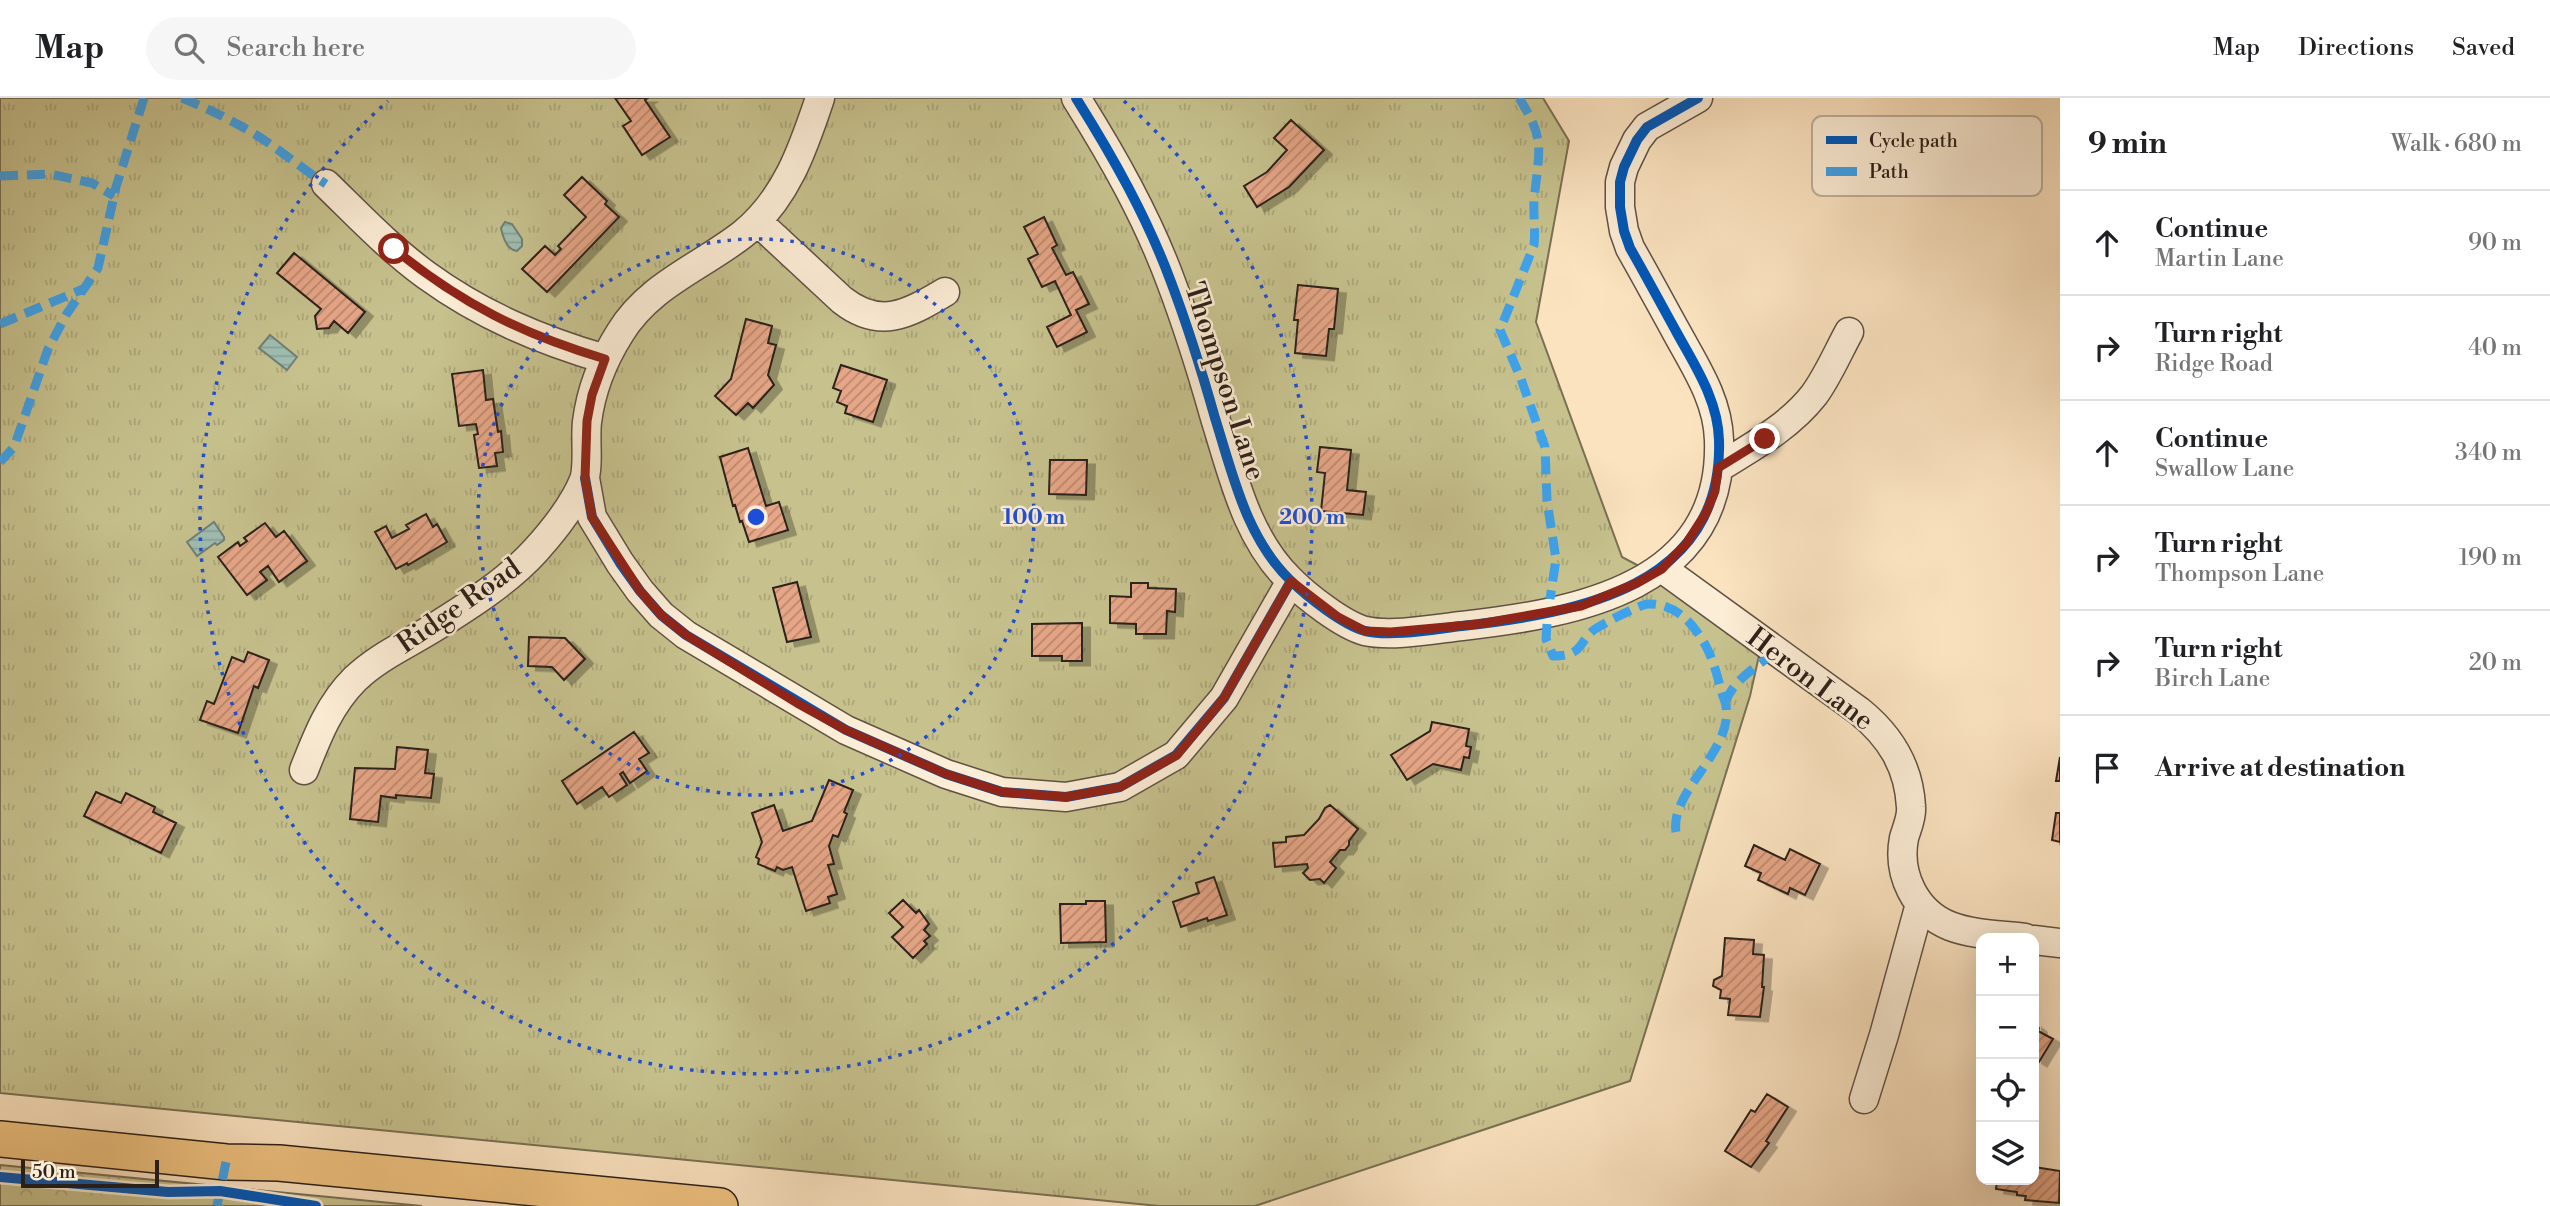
<!DOCTYPE html>
<html lang="en">
<head>
<meta charset="utf-8">
<style>
  body { margin:0; font-family:"Libre Bodoni",serif; background:#f6f6f6; color:#202124 }
  .controls { position:absolute; right:21px; bottom:21px; display:grid; overflow:hidden; border-radius:14px; box-shadow:0 7px 28px #0002 }
  .controls button { width:63px; height:63px; display:grid; place-items:center; padding:0; border:0; border-bottom:2px solid #e0e0e0; background:#fff; color:#202124; font:35px sans-serif }
  .scale { position:absolute; left:21px; bottom:18px; width:138px; box-sizing:border-box; padding-left:7px; border:4px solid #2c201a; border-top:0; font-size:19px; line-height:24px; white-space:nowrap; color:#2c201a; -webkit-text-stroke:5px #fcedd6; paint-order:stroke }
  .stop { position:absolute; width:21px; height:21px; margin:-16px; border:5px solid #8f2418; border-radius:50%; background:#fff }
  .stop.end { background:#8f2418; border-color:#fff; box-shadow:0 2px 7px #0008 }
  .list { margin:0; padding:0; list-style:none }
  h2 { display:flex; justify-content:space-between; align-items:center; height:91px; margin:0; padding:0 28px; font-size:30px }
  h2 small { font-size:23px; font-weight:400; color:#757577 }
  .list li { display:grid; grid-template-columns:46px 1fr auto; gap:21px; align-items:center; box-sizing:border-box; height:105px; padding:0 28px; border-top:2px solid #e0e0e0 }
  .list b { display:block; font-size:26px; white-space:nowrap }
  .list p { margin:0; font-size:23px; white-space:nowrap; color:#757577 }
  .list em { font-size:23px; font-style:normal; color:#757577 }
  .icon { flex:none; width:38px; height:38px; fill:none; stroke:currentColor; stroke-width:2; stroke-linecap:round; stroke-linejoin:round }
  .map { position:relative; flex:none; width:2060px; height:1108px; overflow:hidden }
  header { display:flex; align-items:center; gap:42px; box-sizing:border-box; height:98px; padding:0 35px; background:#fff; border-bottom:2px solid #e0e0e0 }
  header strong { font-size:33px }
  nav { display:flex; gap:38px; margin-inline-start:auto; font-size:24px }
  .search { width:490px; height:63px; background:#f6f6f6; display:flex; align-items:center; gap:18px; box-sizing:border-box; padding:0 24px; border-radius:38px; color:#757577; font-size:26px }
  main { display:flex }
  aside { flex:1; background:#fff }
  .map>svg:first-child { display:block }
  .grass { fill:url(#grass-tufts); stroke:#797054; stroke-width:2 }
  .park { fill:url(#park-crowns); stroke:#797054; stroke-width:2 }
  .water { fill:url(#water-rules); stroke:#717f75; stroke-width:2 }
  .building { fill:url(#building-hatch); stroke:#2c201a; stroke-width:2; filter:url(#shadow) }
  .lines { fill:none; stroke-linecap:round; stroke-linejoin:round }
  .minor-casing { stroke:#605144; stroke-width:31 }
  .major-casing { stroke:#2c201a; stroke-width:38 }
  .minor { stroke:#fcedd6; stroke-width:28 }
  .major { stroke:#eec280; stroke-width:35 }
  .quiet { stroke:#3ea2ea; stroke-width:9; stroke-dasharray:18 9; stroke-linecap:butt }
  .cycleway-casing { stroke:#fcedd6; stroke-width:15 }
  .cycleway { stroke:#0057b8; stroke-width:10 }
  .route { stroke:#8f2418; stroke-width:9 }
  .ring { fill:none; stroke:#1d4ed8; stroke-width:3.5; stroke-dasharray:3.5 7 }
  .labels { text-anchor:middle; stroke-width:5; stroke-linejoin:round; paint-order:stroke }
  .street-label { font-size:28px; fill:#2c201a; stroke:#fcedd6 }
  .key { fill:#fcedd6; stroke:#beb09e; stroke-width:2 }
  .key-label { font-size:19px; fill:#2c201a }
  .centre { fill:#1d4ed8; stroke:#fcedd6; stroke-width:3.5 }
  .ring-label { font-size:21px; text-anchor:middle; font-weight:bold; fill:#1d4ed8; stroke:#fcedd6; stroke-width:5; stroke-linejoin:round; paint-order:stroke }
</style>
</head>
<body>
<header>
<strong>Map</strong>
<div class="search"><svg class="icon" aria-label="search" viewBox="0 0 24 24"><circle cx="10" cy="10" r="6"/><path d="M15 15l6 6"/></svg>Search here</div>
<nav><a>Map</a><a>Directions</a><a>Saved</a></nav>
</header>
<main>
<div class="map">
<svg width="2060" height="1108" viewBox="0 0 2060 1108">
  <defs>
    <pattern id="grass-tufts" width="24" height="20" patternUnits="userSpaceOnUse" patternTransform="scale(1.75)"><rect width="24" height="20" fill="#c6c18d"/><path d="M3 7l-1-3M5 7V3M7 7l1-3M15 17l-1-3M17 17v-4M19 17l1-3" fill="none" stroke="#aaa679"/></pattern>
    <pattern id="park-crowns" width="20" height="18" patternUnits="userSpaceOnUse" patternTransform="scale(1.75)"><rect width="20" height="18" fill="#c6c18d"/><path d="M2 6a3 3 0 1 1 6 0M12 15a3 3 0 1 1 6 0" fill="none" stroke="#aaa679"/></pattern>
    <pattern id="water-rules" width="6" height="5" patternUnits="userSpaceOnUse" patternTransform="scale(1.75)"><rect width="6" height="5" fill="#9fbeb2"/><path d="M0 2.5h6" fill="none" stroke="#89a398"/></pattern>
    <pattern id="building-hatch" width="6" height="6" patternUnits="userSpaceOnUse" patternTransform="scale(1.75)"><rect width="6" height="6" fill="#e6a687"/><path d="M-1 1l2-2M0 6l6-6M5 7l2-2" fill="none" stroke="#bb876e"/></pattern>
    <filter id="shadow"><feDropShadow dx="8" dy="4.5" stdDeviation="0" flood-color="#0004"/></filter>
  </defs>
  <rect width="100%" height="100%" fill="#fbe3c0"/>
  <filter id="stains"><feTurbulence type="fractalNoise" baseFrequency=".00286" numOctaves="4"/><feColorMatrix values="0 0 0 0 .2 0 0 0 0 .09 0 0 0 0 .02 0 0 0 .5 -.17"/></filter>
  <radialGradient id="worn" r=".72"><stop offset=".6" stop-color="#630" stop-opacity="0"/><stop offset="1" stop-color="#630" stop-opacity=".3"/></radialGradient>
  <path class="grass" d="M 0,0 L 1543,0 L 1569,43 L 1536,224 L 1622,459 L 1716,509 L 1760,553 L 1750,598 L 1630,983 L 1255,1108 L 1159,1108 L 0,995 Z"/>
  <path class="park" d="M 0,1067 L 422,1108 L 0,1108 Z"/>
  <path class="water" d="M 505,124 L 512,126 L 522,141 L 522,148 L 517,153 C 507,152 503,140 501,130 Z
    M 270,237 L 297,259 L 287,272 L 259,250 Z
    M 214,424 L 224,439 L 224,442 L 217,447 L 215,445 L 197,458 L 187,444 Z"/>
  <path class="building" d="M 615,0 L 648,0 L 645,2 L 670,39 L 642,57 L 623,28 L 631,23 Z
    M 1291,22 L 1324,52 L 1289,89 L 1257,109 L 1244,88 L 1267,74 L 1287,52 L 1274,40 Z
    M 582,79 L 607,103 L 605,106 L 619,119 L 547,194 L 522,171 L 545,148 L 555,157 L 561,151 L 558,148 L 586,119 L 564,97 Z
    M 1044,119 L 1057,147 L 1052,150 L 1066,177 L 1073,174 L 1089,206 L 1076,212 L 1087,234 L 1057,249 L 1047,229 L 1071,217 L 1055,183 L 1042,189 L 1028,161 L 1038,156 L 1024,129 Z
    M 294,155 L 365,214 L 348,235 L 334,223 L 329,230 L 317,231 L 315,218 L 321,211 L 277,175 Z
    M 1298,187 L 1338,191 L 1334,231 L 1329,231 L 1326,258 L 1295,255 L 1298,222 L 1294,222 Z
    M 746,221 L 772,228 L 768,245 L 776,247 L 768,277 L 774,287 L 753,310 L 748,305 L 736,317 L 715,298 L 731,281 Z
    M 841,267 L 887,282 L 873,324 L 845,315 L 847,308 L 837,304 L 841,293 L 833,290 Z
    M 483,272 L 486,302 L 493,301 L 498,334 L 501,333 L 503,354 L 495,355 L 497,368 L 479,370 L 474,337 L 478,336 L 476,326 L 459,328 L 452,276 Z
    M 1320,349 L 1351,352 L 1347,392 L 1366,394 L 1363,417 L 1321,413 L 1325,375 L 1317,374 Z
    M 748,350 L 766,408 L 779,404 L 788,432 L 749,444 L 742,423 L 740,424 L 735,407 L 733,408 L 720,359 Z
    M 1050,362 L 1087,362 L 1086,397 L 1049,396 Z
    M 426,416 L 433,429 L 437,426 L 447,444 L 408,467 L 407,465 L 396,471 L 375,434 L 386,428 L 392,440 L 409,431 L 406,427 Z
    M 265,425 L 276,439 L 284,433 L 307,463 L 279,484 L 268,468 L 260,474 L 267,482 L 247,497 L 218,459 L 238,444 L 240,448 L 247,443 L 244,440 Z
    M 797,484 L 811,539 L 787,544 L 773,490 Z
    M 1131,485 L 1148,485 L 1148,490 L 1176,491 L 1175,514 L 1167,513 L 1166,536 L 1136,536 L 1136,526 L 1110,525 L 1110,498 L 1131,499 Z
    M 1082,525 L 1082,563 L 1062,563 L 1062,558 L 1032,558 L 1032,526 Z
    M 529,539 L 565,540 L 585,561 L 564,582 L 552,569 L 528,568 Z
    M 248,554 L 269,562 L 258,590 L 254,588 L 238,635 L 200,622 L 207,603 L 214,606 L 232,559 L 244,564 Z
    M 1432,624 L 1469,631 L 1466,648 L 1471,649 L 1469,660 L 1464,659 L 1461,672 L 1433,666 L 1407,682 L 1391,657 L 1430,633 Z
    M 634,634 L 649,655 L 639,661 L 647,673 L 630,685 L 623,674 L 620,676 L 627,687 L 609,699 L 602,689 L 577,706 L 562,683 Z
    M 397,649 L 428,652 L 425,675 L 434,676 L 431,700 L 396,697 L 396,700 L 381,698 L 378,724 L 350,721 L 355,670 L 395,671 Z
    M 2060,659 L 2060,683 L 2056,683 Z
    M 829,682 L 853,692 L 844,714 L 847,716 L 838,739 L 833,737 L 829,748 L 834,766 L 828,767 L 837,796 L 828,799 L 830,805 L 806,813 L 792,769 L 783,772 L 777,769 L 775,773 L 758,766 L 759,761 L 756,759 L 762,744 L 752,715 L 774,707 L 783,733 L 812,723 Z
    M 96,694 L 121,705 L 126,695 L 155,709 L 153,714 L 176,725 L 161,755 L 84,718 Z
    M 1330,707 L 1358,731 L 1349,743 L 1349,747 L 1345,752 L 1340,752 L 1330,764 L 1336,770 L 1324,785 L 1320,781 L 1310,782 L 1303,775 L 1308,770 L 1307,766 L 1275,769 L 1273,745 L 1286,744 L 1286,739 L 1304,737 L 1319,721 L 1325,710 Z
    M 2056,715 L 2060,715 L 2060,744 L 2052,742 Z
    M 1754,747 L 1785,762 L 1790,751 L 1820,766 L 1805,797 L 1790,790 L 1788,796 L 1758,782 L 1761,775 L 1745,768 Z
    M 1214,779 L 1227,817 L 1208,823 L 1207,820 L 1181,829 L 1173,804 L 1199,795 L 1196,785 Z
    M 903,802 L 916,815 L 919,812 L 929,826 L 924,832 L 930,838 L 924,843 L 927,846 L 913,860 L 892,839 L 903,829 L 889,815 Z
    M 1086,803 L 1105,803 L 1106,844 L 1061,845 L 1060,806 L 1086,806 Z
    M 1725,840 L 1754,842 L 1753,856 L 1764,857 L 1762,889 L 1764,889 L 1760,919 L 1728,917 L 1730,901 L 1720,900 L 1721,892 L 1713,888 L 1714,882 L 1722,878 Z
    M 2034,926 L 2039,930 L 2038,933 L 2053,941 L 2039,964 L 2034,961 Z
    M 1767,996 L 1788,1009 L 1766,1043 L 1769,1045 L 1751,1069 L 1725,1053 L 1751,1012 L 1755,1014 Z
    M 2034,1069 L 2060,1073 L 2059,1105 L 2025,1102 L 2026,1098 L 2017,1097 L 2017,1094 L 1996,1091 L 1997,1082 L 2034,1082 Z"/>
  <g class="lines">
    <g class="minor-casing">
      <path id="minor" d="M 1076,0 C 1113,59 1147,119 1171,184 C 1188,229 1202,274 1215,320 C 1233,377 1246,439 1290,482 C 1307,499 1343,527 1365,533 C 1392,539 1435,531 1462,528 C 1577,515 1724,489 1719,342 C 1718,302 1695,268 1677,235 C 1661,206 1646,178 1630,150 L 1624,133 L 1620,109 L 1620,84 L 1624,69 L 1637,42 L 1647,29 L 1698,0
        M 326,86 C 358,117 389,150 426,177 C 481,217 540,242 605,261
        M 757,123 L 842,202 C 880,232 908,216 945,194
        M 1718,370 C 1752,349 1789,329 1814,297 C 1828,278 1838,254 1849,234
        M 585,380 L 592,419 L 620,465 L 640,493 L 661,517 L 686,537 L 846,632 L 946,676 L 1002,694 L 1066,699 L 1120,689 L 1176,657 L 1224,600 L 1291,483
        M 1663,471 L 1859,613 C 1890,638 1909,668 1911,709 C 1912,720 1907,729 1904,740 C 1897,776 1915,814 1950,828 C 1973,837 2001,837 2025,840
        M 304,672 C 317,639 329,607 355,581 C 379,558 408,546 435,529 C 470,507 508,483 536,452 C 554,432 574,407 584,382 C 589,368 585,340 587,324 C 591,292 603,262 620,235 C 649,187 701,169 743,136 C 786,101 803,51 820,0
        M 2034,842 L 2060,845
        M 1864,1001 L 1884,937 L 1920,806"/>
    </g>
    <g class="major-casing">
      <path id="major" d="M 0,1041 L 226,1064 L 279,1065 L 720,1108"/>
    </g>
    <use href="#minor" class="minor"/>
    <use href="#major" class="major"/>
    <path class="quiet" d="M 182,0 C 211,12 238,25 264,42 C 285,56 304,72 326,86
      M 1519,0 C 1544,39 1540,49 1535,93 C 1532,111 1536,129 1534,147 L 1500,232 L 1521,281 L 1545,349 L 1547,403 L 1556,461 L 1550,501
      M 0,78 L 50,76 L 92,85 L 114,98
      M 0,226 L 83,191
      M 0,364 L 14,349 L 48,251 L 66,217 L 98,170 L 116,89 L 144,0
      M 1547,526 L 1546,541 L 1553,558 C 1584,558 1577,545 1595,531 C 1605,525 1638,507 1648,506 C 1669,505 1686,518 1697,534 C 1709,549 1715,569 1720,588 C 1721,595 1725,602 1726,608 C 1733,654 1670,692 1676,734
      M 1725,605 C 1732,585 1750,573 1766,561
      M 217,1108 L 226,1064"/>
    <g class="cycleway-casing">
      <path id="cycleway" d="M 1076,0 C 1113,59 1147,119 1171,184 C 1188,229 1202,274 1215,320 C 1233,377 1246,439 1290,482 C 1307,499 1343,527 1365,533 C 1392,539 1435,531 1462,528 C 1577,515 1724,489 1719,342 C 1718,302 1695,268 1677,235 C 1661,206 1646,178 1630,150 L 1624,133 L 1620,109 L 1620,84 L 1624,69 L 1637,42 L 1647,29 L 1698,0
        M 585,380 L 592,419 L 620,465 L 640,493 L 661,517 L 686,537 L 846,632 L 946,676 L 1002,694 L 1066,699 L 1120,689 L 1176,657 L 1224,600 L 1291,483
        M 0,1079 L 168,1094 L 220,1093 L 316,1108"/>
    </g>
    <use href="#cycleway" class="cycleway"/>
  </g>
  <g class="lines">
    <path class="route" d="M 394,151 C 462,206 522,236 605,261 L 592,297 L 587,323 L 585,380 L 592,419 L 640,493 L 661,517 L 686,537 L 797,605 L 846,632 L 946,676 L 1002,694 L 1066,699 L 1120,689 L 1177,657 L 1224,600 L 1291,483 L 1338,519 L 1365,533 L 1391,534 L 1479,526 L 1581,508 L 1637,485 L 1662,471 L 1686,446 L 1706,415 L 1715,393 L 1718,370 L 1765,341"/>
  </g>
  <g class="ring">
    <circle cx="756" cy="419" r="278"/>
    <path d="M1124 3A556 556 0 1 1 388 3"/>
  </g>
  <g class="labels">
    <g class="street-label">
      <text transform="translate(1226 283) rotate(72)" y="10">Thompson Lane</text>
      <text transform="translate(458 507) rotate(-35)" y="10">Ridge Road</text>
      <text transform="translate(1811 580) rotate(37)" y="10">Heron Lane</text>
    </g>
  </g>
  <rect x="1812" y="18" width="230" height="80" rx="10" class="key"/>
  <rect x="1826" y="38" width="31" height="8" fill="#0057b8"/>
  <rect x="1826" y="69" width="31" height="9" fill="#3ea2ea"/>
  <g class="key-label">
    <text x="1869" y="49">Cycle path</text>
    <text x="1869" y="80">Path</text>
  </g>
  <circle cx="756" cy="419" r="10" class="centre"/>
  <g class="ring-label">
    <text x="1034" y="426">100 m</text>
    <text x="1312" y="426">200 m</text>
  </g>
  <rect width="100%" height="100%" filter="url(#stains)"/>
  <rect width="100%" height="100%" fill="url(#worn)"/>
</svg>
<div class="controls">
<button>+</button>
<button>−</button>
<button><svg class="icon" aria-label="locate" viewBox="0 0 24 24"><circle cx="12" cy="12" r="6"/><path d="M12 2v4M12 18v4M2 12h4M18 12h4"/></svg></button>
<button><svg class="icon" aria-label="layers" viewBox="0 0 24 24"><path d="M12 4l9 5-9 5-9-5zM3 14l9 5 9-5"/></svg></button>
</div>
<div class="scale">50 m</div>
<div class="stop" style="left:394px;top:151px"></div>
<div class="stop end" style="left:1765px;top:341px"></div>
</div>
<aside>
<h2>9 min<small>Walk · 680 m</small></h2>
<ul class="list">
<li><svg class="icon" aria-label="ahead" viewBox="0 0 24 24"><path d="M12 20V5M6 11l6-6 6 6"/></svg><div><b>Continue</b><p>Martin Lane</p></div><em>90 m</em></li>
<li><svg class="icon" aria-label="right" viewBox="0 0 24 24"><path d="M7 20v-9h11M14 6l5 5-5 5"/></svg><div><b>Turn right</b><p>Ridge Road</p></div><em>40 m</em></li>
<li><svg class="icon" aria-label="ahead" viewBox="0 0 24 24"><path d="M12 20V5M6 11l6-6 6 6"/></svg><div><b>Continue</b><p>Swallow Lane</p></div><em>340 m</em></li>
<li><svg class="icon" aria-label="right" viewBox="0 0 24 24"><path d="M7 20v-9h11M14 6l5 5-5 5"/></svg><div><b>Turn right</b><p>Thompson Lane</p></div><em>190 m</em></li>
<li><svg class="icon" aria-label="right" viewBox="0 0 24 24"><path d="M7 20v-9h11M14 6l5 5-5 5"/></svg><div><b>Turn right</b><p>Birch Lane</p></div><em>20 m</em></li>
<li><svg class="icon" aria-label="arrive" viewBox="0 0 24 24"><path d="M6 21V4h12l-3 4 3 4H6"/></svg><div><b>Arrive at destination</b></div></li>
</ul>
</aside>
</main>
</body>
</html>
